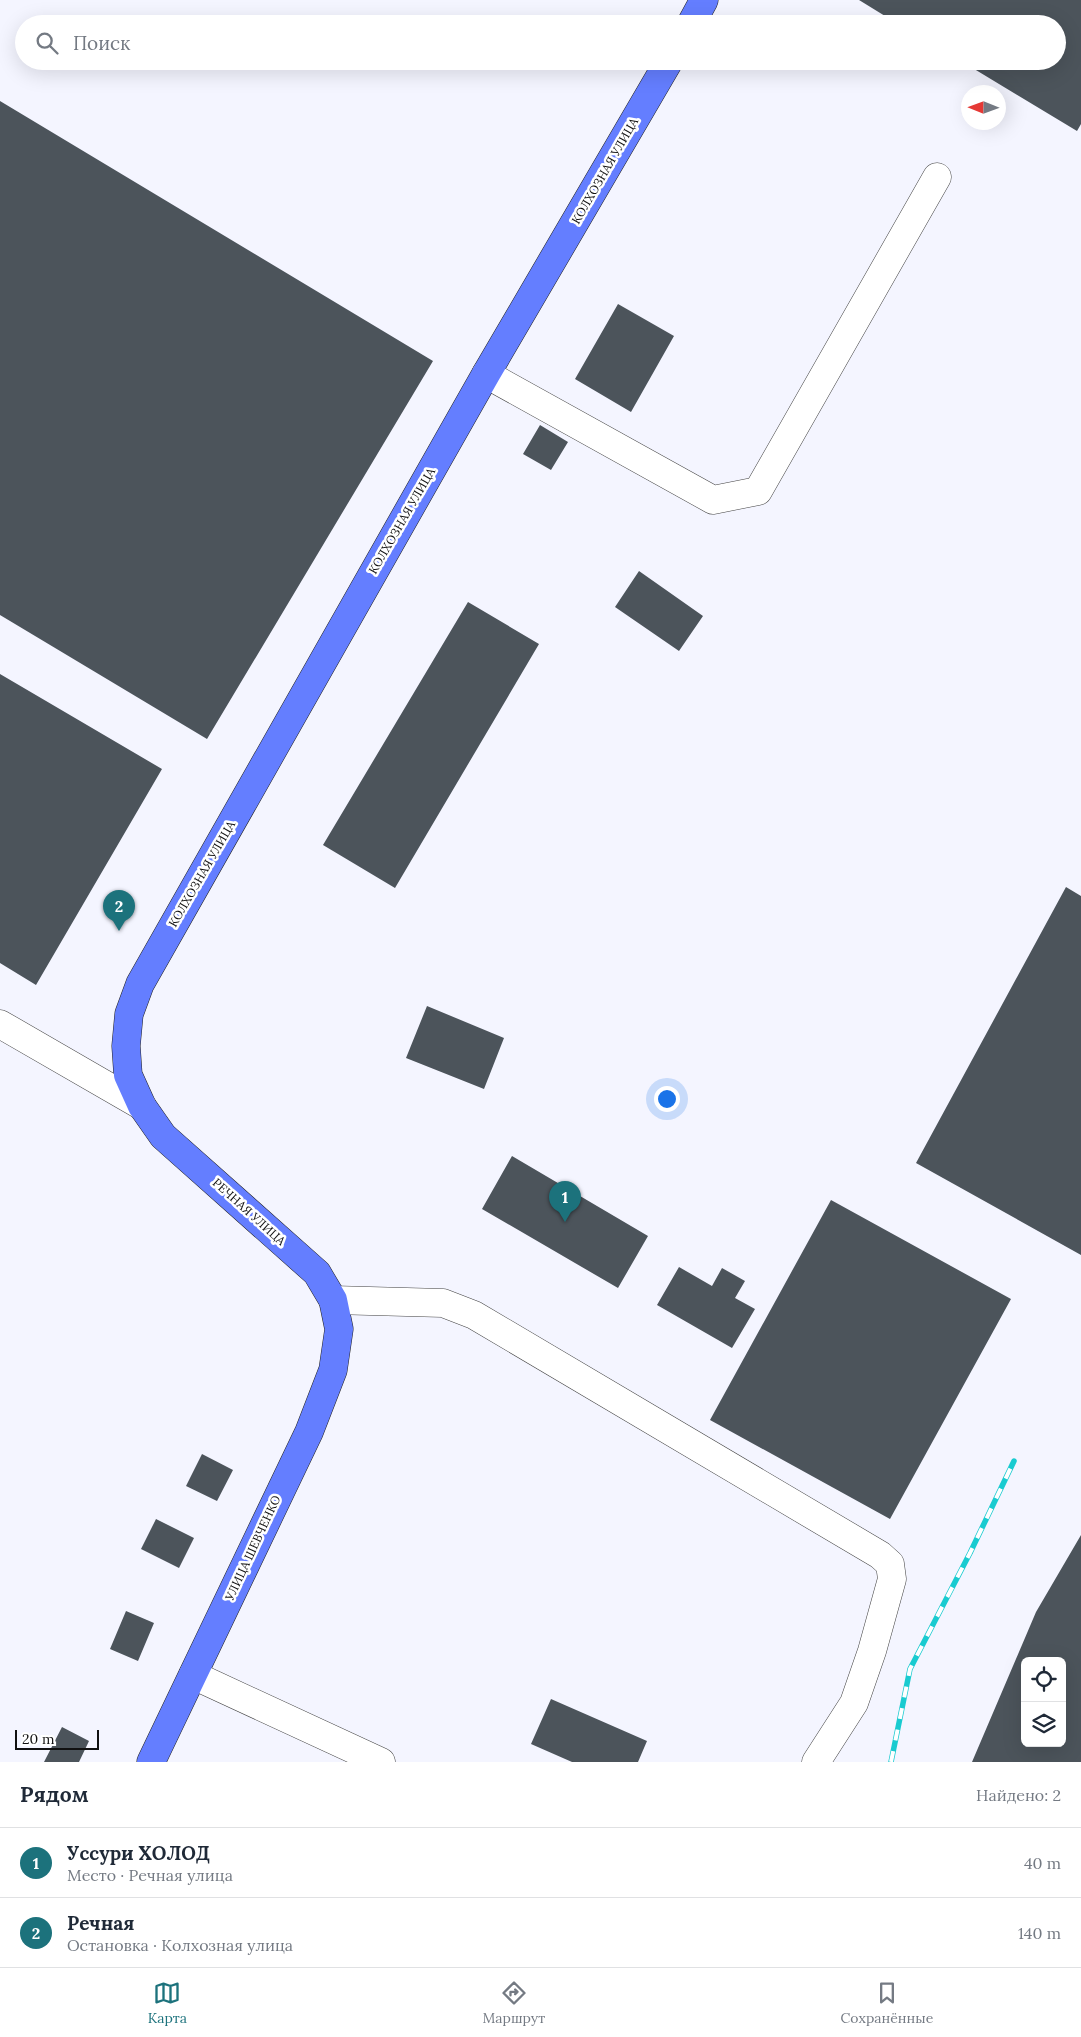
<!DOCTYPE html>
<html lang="ru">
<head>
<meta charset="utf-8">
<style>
  body { margin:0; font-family:Lora,serif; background:#f2f2f3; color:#1f2937 }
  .controls { position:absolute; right:15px; bottom:15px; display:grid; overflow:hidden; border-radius:8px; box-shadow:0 5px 20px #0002 }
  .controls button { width:45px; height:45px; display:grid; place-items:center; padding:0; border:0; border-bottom:1px solid #e0e1e3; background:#fff; color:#1f2937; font:25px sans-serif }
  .compass { position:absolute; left:961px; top:85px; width:45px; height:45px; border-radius:50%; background:#fff; box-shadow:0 5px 20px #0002; rotate:271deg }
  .scale { position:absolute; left:15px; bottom:12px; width:84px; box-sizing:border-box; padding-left:5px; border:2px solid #111; border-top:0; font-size:14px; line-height:18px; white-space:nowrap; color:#111; -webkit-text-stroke:4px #fff; paint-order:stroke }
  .you { position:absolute; left:666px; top:1098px; width:18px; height:18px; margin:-12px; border:4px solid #fff; border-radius:50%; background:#1a73e8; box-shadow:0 0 0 8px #1a73e833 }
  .badge { display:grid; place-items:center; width:32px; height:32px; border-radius:50%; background:#1c727c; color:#fff; font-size:16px; font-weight:700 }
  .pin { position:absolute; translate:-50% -41px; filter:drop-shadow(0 1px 2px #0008) }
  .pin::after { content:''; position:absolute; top:26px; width:18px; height:15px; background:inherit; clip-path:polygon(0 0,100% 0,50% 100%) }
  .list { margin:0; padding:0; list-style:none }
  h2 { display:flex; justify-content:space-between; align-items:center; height:65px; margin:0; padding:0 20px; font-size:21px }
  h2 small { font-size:16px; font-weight:400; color:#747a83 }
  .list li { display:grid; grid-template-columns:32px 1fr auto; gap:15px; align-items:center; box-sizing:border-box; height:70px; padding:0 20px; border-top:1px solid #e0e1e3 }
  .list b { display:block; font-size:19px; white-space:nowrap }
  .list p { margin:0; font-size:16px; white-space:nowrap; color:#747a83 }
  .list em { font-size:16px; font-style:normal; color:#747a83 }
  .icon { flex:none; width:28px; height:28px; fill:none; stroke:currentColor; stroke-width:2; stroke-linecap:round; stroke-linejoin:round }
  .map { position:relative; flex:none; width:1081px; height:1762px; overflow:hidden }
  .search { position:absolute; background:#fff; box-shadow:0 5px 20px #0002; left:15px; right:15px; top:15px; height:55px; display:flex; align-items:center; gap:12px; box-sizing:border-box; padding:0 18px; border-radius:28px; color:#747a83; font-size:19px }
  .sheet { height:205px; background:#fff }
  nav { display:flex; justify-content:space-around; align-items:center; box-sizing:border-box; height:70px; border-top:1px solid #e0e1e3; background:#fff; font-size:14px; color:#747a83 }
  nav a { display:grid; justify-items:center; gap:2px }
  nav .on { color:#1c727c }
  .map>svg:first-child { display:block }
  .building { fill:#4c545b; fill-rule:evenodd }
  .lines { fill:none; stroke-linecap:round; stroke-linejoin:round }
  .minor-casing { stroke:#444; stroke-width:29 }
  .major-casing { stroke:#222; stroke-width:29 }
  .minor { stroke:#fff; stroke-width:28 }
  .major { stroke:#647eff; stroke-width:28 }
  .rail-casing { stroke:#19cbd0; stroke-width:5.5 }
  .rail { stroke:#fff; stroke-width:4; stroke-dasharray:11; stroke-linecap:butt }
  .labels { text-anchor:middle; stroke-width:5; stroke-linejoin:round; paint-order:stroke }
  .street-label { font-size:12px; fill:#111; stroke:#fff }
</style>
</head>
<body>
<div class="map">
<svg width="1081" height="1762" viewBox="0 0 1081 1762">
  <rect width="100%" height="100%" fill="#f4f5ff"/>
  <path class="building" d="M 859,0 L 1081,0 L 1081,124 L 1077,131 L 961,61 L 1057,61 L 1057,24 L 898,24 Z
    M 0,101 L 433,361 L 207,739 L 0,615 Z
    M 618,304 L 674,336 L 631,412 L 575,379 Z
    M 540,425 L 568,442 L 551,470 L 523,454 Z
    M 639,571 L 703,616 L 679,651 L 615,607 Z
    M 468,602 L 539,644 L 395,888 L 323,845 Z
    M 0,674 L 162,769 L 36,985 L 0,963 Z
    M 1066,887 L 1081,896 L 1081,1255 L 916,1163 Z
    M 427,1006 L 504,1038 L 484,1089 L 406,1058 Z
    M 512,1156 L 648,1236 L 618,1288 L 482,1209 Z
    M 831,1200 L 1011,1299 L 890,1519 L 710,1420 Z
    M 679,1267 L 712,1286 L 722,1268 L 745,1281 L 735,1298 L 755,1309 L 732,1348 L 657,1305 Z
    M 202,1454 L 233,1470 L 217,1501 L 186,1486 Z
    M 156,1519 L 194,1538 L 179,1568 L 141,1549 Z
    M 1081,1535 L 1081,1762 L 972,1762 L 1036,1612 ZM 1025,1661 L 1062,1661 L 1062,1743 L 1025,1743 Z
    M 126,1611 L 154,1623 L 138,1661 L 110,1649 Z
    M 551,1699 L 647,1741 L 638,1762 L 572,1762 L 531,1744 Z
    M 62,1727 L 89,1741 L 79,1762 L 44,1762 Z"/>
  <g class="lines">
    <g class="minor-casing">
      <path id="minor" d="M 486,374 L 713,500 L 758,491 L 937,177
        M 0,1024 L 142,1106
        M 333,1300 L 443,1303 L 474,1315 L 880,1555 L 890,1564 L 892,1579 L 872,1651 L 854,1703 L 816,1762
        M 193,1675 L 381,1762"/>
    </g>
    <g class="major-casing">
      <path id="major" d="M 691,24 L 704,0
        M 151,1762 L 309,1432 L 333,1370 L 339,1329 L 333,1300 L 317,1273 L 163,1136 L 142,1106 L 128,1075 L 126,1046 L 129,1014 L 140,984 L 486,374 L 669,61"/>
    </g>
    <use href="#minor" class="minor"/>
    <use href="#major" class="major"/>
    <g class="rail-casing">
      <path id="rail" d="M 891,1762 L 910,1669 L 970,1553 L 1014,1461"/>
    </g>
    <use href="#rail" class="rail"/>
  </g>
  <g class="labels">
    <g class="street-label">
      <text transform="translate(605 171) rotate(-60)" y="4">КОЛХОЗНАЯ УЛИЦА</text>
      <text transform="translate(402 521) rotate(-60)" y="4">КОЛХОЗНАЯ УЛИЦА</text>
      <text transform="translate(202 874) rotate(-60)" y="4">КОЛХОЗНАЯ УЛИЦА</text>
      <text transform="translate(249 1212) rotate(42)" y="4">РЕЧНАЯ УЛИЦА</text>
      <text transform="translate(253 1548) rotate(-65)" y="4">УЛИЦА ШЕВЧЕНКО</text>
    </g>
  </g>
</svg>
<div class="controls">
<button><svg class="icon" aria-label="locate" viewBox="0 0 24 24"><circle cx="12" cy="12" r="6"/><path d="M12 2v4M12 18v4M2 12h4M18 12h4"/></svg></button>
<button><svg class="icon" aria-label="layers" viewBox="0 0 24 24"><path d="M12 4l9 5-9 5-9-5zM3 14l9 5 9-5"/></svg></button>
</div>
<svg class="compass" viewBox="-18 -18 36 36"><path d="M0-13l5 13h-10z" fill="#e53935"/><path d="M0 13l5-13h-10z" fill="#747a83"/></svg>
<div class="scale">20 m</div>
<div class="you"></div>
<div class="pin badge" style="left:565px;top:1222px">1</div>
<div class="pin badge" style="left:119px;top:931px">2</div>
<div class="search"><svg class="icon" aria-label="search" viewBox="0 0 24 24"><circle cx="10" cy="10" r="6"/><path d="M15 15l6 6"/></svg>Поиск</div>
</div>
<section class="sheet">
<h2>Рядом<small>Найдено: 2</small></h2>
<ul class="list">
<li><span class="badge">1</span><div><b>Уссури ХОЛОД</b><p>Место · Речная улица</p></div><em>40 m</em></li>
<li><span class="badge">2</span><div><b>Речная</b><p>Остановка · Колхозная улица</p></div><em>140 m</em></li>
</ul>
</section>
<nav>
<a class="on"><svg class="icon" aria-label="map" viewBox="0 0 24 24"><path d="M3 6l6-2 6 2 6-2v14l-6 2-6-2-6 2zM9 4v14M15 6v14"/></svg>Карта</a>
<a><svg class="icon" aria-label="directions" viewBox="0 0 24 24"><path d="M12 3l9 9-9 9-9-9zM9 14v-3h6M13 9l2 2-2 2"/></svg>Маршрут</a>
<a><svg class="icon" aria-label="saved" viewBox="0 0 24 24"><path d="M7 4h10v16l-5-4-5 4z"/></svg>Сохранённые</a>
</nav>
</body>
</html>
